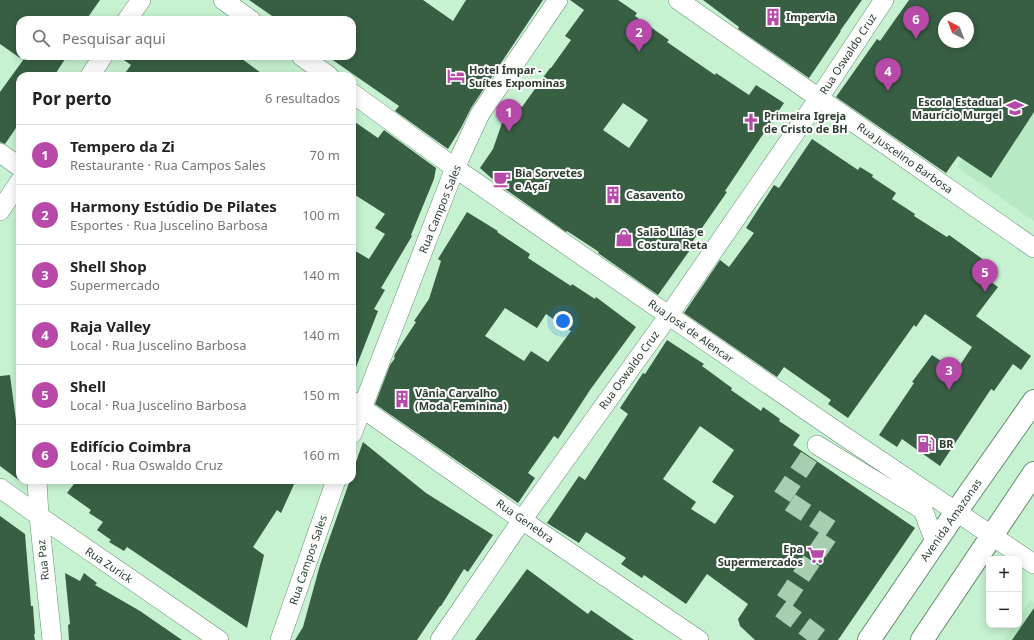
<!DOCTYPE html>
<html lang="pt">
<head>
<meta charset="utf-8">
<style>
  body { margin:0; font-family:"Noto Sans",sans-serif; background:#f6f6f6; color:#222 }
  .controls { position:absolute; right:12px; bottom:12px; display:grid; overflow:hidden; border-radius:8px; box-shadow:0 2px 10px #0003 }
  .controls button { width:36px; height:36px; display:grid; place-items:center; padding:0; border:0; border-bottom:1px solid #e0e0e0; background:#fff; color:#222; font:20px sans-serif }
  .compass { position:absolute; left:938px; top:12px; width:36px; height:36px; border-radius:50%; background:#fff; box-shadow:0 2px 10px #0003; rotate:318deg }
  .you { position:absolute; left:563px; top:321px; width:14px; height:14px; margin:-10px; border:3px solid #fff; border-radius:50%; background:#1a73e8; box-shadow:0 0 0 6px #1a73e833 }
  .badge { display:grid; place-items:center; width:26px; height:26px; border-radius:50%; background:#b74aa9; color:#fff; font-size:13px; font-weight:700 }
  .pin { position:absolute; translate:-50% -33px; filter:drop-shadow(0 1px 2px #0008) }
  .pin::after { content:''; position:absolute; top:21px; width:14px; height:12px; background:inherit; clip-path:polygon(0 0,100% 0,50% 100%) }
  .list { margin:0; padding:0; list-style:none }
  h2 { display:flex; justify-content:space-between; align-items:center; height:52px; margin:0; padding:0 16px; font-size:17px }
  h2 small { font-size:13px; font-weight:400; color:#767676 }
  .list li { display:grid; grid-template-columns:26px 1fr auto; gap:12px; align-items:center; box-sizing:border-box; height:60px; padding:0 16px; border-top:1px solid #e0e0e0 }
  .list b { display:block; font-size:15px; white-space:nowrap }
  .list p { margin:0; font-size:13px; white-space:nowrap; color:#767676 }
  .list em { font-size:13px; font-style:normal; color:#767676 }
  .icon { flex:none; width:22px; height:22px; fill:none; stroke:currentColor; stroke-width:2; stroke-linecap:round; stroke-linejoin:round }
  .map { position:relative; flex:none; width:1034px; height:640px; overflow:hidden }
  .search { position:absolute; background:#fff; box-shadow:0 2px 10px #0003; left:16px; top:16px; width:340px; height:44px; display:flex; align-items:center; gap:10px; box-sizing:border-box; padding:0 14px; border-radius:12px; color:#767676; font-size:15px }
  .panel { position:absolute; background:#fff; box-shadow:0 2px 10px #0003; left:16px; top:72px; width:340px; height:412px; border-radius:12px }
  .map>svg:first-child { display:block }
  .built { fill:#b6e9c4 }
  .building { fill:#385f44; fill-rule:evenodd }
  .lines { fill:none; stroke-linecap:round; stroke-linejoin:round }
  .minor-tunnel { stroke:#a8ceb2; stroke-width:19; stroke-dasharray:19 10; stroke-linecap:butt }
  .minor-casing { stroke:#668e72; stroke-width:20 }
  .major-casing { stroke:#668e72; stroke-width:24 }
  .minor { stroke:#fff; stroke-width:19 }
  .major { stroke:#fff; stroke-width:22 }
  .labels { text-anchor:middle; stroke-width:4; stroke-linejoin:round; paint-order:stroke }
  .poi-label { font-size:11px; font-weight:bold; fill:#2d3e32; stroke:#fff; text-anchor:start }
  .street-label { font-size:11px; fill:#2d3e32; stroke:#fff }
</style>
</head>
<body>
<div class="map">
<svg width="1034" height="640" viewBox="0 0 1034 640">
  <rect width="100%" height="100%" fill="#c7f2d2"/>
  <path class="built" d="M 1034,49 L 1034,221 L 957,167 Z
    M 1030,600 L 1034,603 L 1034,640 L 1004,640 L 1014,625 L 1019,625 L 1019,617 Z"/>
  <path class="building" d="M 0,0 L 100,0 L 86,20 L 20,20 L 20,58 L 0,44 Z
    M 249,0 L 423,0 L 453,21 L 466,0 L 543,0 L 471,108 L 461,128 L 448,149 L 395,111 L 399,106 L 327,56 L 352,56 L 352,20 L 278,20 Z
    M 570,0 L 618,0 L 637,13 L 635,16 L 669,40 L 667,42 L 715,75 L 716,73 L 749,95 L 756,85 L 784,103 L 725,191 L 727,192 L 688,248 L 690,250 L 658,295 L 598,253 L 599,252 L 567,231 L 566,232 L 498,184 L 480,168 L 493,149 L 503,120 L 516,102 L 522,107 L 550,68 L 551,68 L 571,40 L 565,36 L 584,10 ZM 623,103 L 648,120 L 629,148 L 603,130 Z
    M 703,0 L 862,0 L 840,31 L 841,31 L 809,78 L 738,29 L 739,27 Z
    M 909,0 L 1034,0 L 1034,112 L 991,178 L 958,156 L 946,173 L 836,97 L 877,39 L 880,41 ZM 944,18 L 968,18 L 968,42 L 944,42 Z
    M 26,56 L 67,56 L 54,76 L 20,76 L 20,122 L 5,144 L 0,142 L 0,92 Z
    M 118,56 L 238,56 L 265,76 L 123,76 L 131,65 Z
    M 352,120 L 378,138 L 384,130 L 436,168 L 434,179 L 411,235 L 412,236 L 381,288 L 385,290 L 374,309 L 378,311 L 353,375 L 352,375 L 352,249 L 369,259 L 385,234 L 375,228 L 385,214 L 352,193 Z
    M 812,139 L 858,170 L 860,167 L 873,175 L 872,177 L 896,193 L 892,199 L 915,214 L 914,216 L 947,237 L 949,235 L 988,263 L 980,274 L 998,287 L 976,316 L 1031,356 L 1021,370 L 1013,364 L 994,391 L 991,389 L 940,466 L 902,439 L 897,447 L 879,435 L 914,383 L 912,382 L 932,355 L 956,371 L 972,347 L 925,314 L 916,327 L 914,325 L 848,418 L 828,404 L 831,400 L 784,367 L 777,377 L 684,313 L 720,260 L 729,267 L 754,233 L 746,228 L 774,185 L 779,188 Z
    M 467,212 L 498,231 L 497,232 L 530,254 L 528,258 L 571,286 L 572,284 L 595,299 L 596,297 L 636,327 L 590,390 L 558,439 L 554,436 L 528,473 L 535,478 L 518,503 L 375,404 L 390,365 L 395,358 L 394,357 L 395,354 L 416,322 L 414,321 L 429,299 L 441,261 L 438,259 ZM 505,308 L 537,328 L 546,314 L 571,331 L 548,362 L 531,351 L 524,361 L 485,336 Z
    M 667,340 L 704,364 L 702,366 L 732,388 L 731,390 L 761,411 L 763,407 L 780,419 L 779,421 L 800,435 L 793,445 L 915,528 L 838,640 L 755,640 L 740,626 L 738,619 L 748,604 L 707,574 L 686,604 L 644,575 L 642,578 L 621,564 L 626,558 L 586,532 L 579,543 L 547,523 L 579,476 L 585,480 L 628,414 L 620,408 L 643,373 L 645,374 ZM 700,426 L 734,450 L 712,482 L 734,496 L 715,524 L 691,509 L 696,502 L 663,479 Z
    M 10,375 L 20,451 L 20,481 L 0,466 L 0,376 Z
    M 363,442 L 426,493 L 493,535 L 468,572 L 464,569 L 441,606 L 440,606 L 417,640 L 295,640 L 303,627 L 320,565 L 350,480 L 352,480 L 352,473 Z
    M 77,480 L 296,480 L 281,513 L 277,510 L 253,547 L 264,555 L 247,628 L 127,547 L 124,551 L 109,542 L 111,540 L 97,530 L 103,522 L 89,513 L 91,510 L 67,493 Z
    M 0,516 L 25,534 L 31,606 L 33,606 L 35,634 L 34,634 L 35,640 L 0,640 Z
    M 527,569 L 588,614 L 591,610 L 634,640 L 475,640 Z
    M 65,573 L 80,581 L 84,573 L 97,583 L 95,585 L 140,611 L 182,640 L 69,640 L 68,625 L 70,624 Z
    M 1034,608 L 1034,640 L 1012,640 Z"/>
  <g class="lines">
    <path class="minor-tunnel" d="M 809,457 L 782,497 L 832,530 L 780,608 L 823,640"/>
    <g class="minor-casing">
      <path id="minor" d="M 223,0 L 251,20
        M 678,0 L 1034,248
        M 127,20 L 141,0
        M 301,56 L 329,76
        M 90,76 L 103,56
        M 352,93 L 455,168 L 829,426 L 1034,564
        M 0,153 L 20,167
        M 0,211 L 20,181
        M 352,401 L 522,520 L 699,640
        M 352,434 L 455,168 L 480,114 L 558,0
        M 817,445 L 923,510 L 935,542
        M 37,480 L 39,516 L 52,640
        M 0,488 L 39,516 L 219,640
        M 280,640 L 336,480
        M 440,640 L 522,520 L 669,315 L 819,98 L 884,0"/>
    </g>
    <g class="major-casing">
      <path id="major" d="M 869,640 L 956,512 L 1034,401
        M 922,640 L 1034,473"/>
    </g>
    <use href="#minor" class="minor"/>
    <use href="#major" class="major"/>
  </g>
  <defs>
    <g id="building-bare" transform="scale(1.38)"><path d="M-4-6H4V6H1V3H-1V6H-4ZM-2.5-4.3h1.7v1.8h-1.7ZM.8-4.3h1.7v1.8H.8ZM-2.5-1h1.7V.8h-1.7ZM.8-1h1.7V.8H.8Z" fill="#b74aa9" stroke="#fff" stroke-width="2.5" paint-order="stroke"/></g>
    <g id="hotel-bare" transform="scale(1.38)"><path d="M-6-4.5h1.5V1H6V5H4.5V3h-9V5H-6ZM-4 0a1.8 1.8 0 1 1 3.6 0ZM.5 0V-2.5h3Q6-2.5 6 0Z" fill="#b74aa9" stroke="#fff" stroke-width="2.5" paint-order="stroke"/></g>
    <g id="school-bare" transform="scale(1.38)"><path d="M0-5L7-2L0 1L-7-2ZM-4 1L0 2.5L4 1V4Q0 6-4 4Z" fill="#b74aa9" stroke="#fff" stroke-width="2.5" paint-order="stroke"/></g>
    <g id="church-bare" transform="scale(1.38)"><path d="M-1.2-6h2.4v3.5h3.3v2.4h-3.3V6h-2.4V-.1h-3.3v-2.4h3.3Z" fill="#b74aa9" stroke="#fff" stroke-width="2.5" paint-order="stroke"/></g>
    <g id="cafe-bare" transform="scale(1.38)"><path d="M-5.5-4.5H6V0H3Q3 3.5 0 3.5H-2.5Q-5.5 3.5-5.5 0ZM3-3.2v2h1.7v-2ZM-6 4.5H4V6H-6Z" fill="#b74aa9" stroke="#fff" stroke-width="2.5" paint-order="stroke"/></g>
    <g id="shop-bare" transform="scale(1.38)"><path d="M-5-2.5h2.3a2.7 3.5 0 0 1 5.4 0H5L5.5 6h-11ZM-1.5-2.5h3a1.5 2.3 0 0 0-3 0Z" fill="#b74aa9" stroke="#fff" stroke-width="2.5" paint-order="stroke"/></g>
    <g id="fuel-bare" transform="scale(1.38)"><path d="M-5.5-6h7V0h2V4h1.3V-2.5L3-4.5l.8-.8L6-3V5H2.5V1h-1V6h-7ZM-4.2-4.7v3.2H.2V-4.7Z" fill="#b74aa9" stroke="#fff" stroke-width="2.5" paint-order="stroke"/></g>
    <g id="supermarket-bare" transform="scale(1.38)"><path d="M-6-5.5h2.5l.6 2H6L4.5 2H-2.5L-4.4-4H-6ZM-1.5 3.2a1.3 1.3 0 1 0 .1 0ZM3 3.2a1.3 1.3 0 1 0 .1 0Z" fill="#b74aa9" stroke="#fff" stroke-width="2.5" paint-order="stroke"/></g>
  </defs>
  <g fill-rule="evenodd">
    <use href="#building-bare" x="773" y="17"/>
    <use href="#hotel-bare" x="456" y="76"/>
    <use href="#school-bare" x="1015" y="108"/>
    <use href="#church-bare" x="751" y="122"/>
    <use href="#cafe-bare" x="502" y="179"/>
    <use href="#building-bare" x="613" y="195"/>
    <use href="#shop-bare" x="624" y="238"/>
    <use href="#building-bare" x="402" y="399"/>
    <use href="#fuel-bare" x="926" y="444"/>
    <use href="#supermarket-bare" x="816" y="555"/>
  </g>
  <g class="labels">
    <g class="poi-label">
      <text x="786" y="21">Impervia</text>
      <text x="469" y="74">Hotel Ímpar -<tspan x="469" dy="13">Suítes Expominas</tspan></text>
      <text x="1002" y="106" text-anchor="end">Escola Estadual<tspan x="1002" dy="13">Maurício Murgel</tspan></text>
      <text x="764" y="120">Primeira Igreja<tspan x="764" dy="13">de Cristo de BH</tspan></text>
      <text x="515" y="177">Bia Sorvetes<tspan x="515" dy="13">e Açaí</tspan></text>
      <text x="626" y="199">Casavento</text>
      <text x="637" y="236">Salão Lilás e<tspan x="637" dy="13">Costura Reta</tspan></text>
      <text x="415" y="397">Vânia Carvalho<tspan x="415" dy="13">(Moda Feminina)</tspan></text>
      <text x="939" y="448">BR</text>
      <text x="803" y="553" text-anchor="end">Epa<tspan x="803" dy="13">Supermercados</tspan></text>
    </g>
    <g class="street-label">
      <text transform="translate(848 54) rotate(-57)" y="4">Rua Oswaldo Cruz</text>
      <text transform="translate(905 158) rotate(35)" y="4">Rua Juscelino Barbosa</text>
      <text transform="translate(440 209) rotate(-68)" y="4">Rua Campos Sales</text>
      <text transform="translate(691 331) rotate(35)" y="4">Rua José de Alencar</text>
      <text transform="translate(629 370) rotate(-54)" y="4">Rua Oswaldo Cruz</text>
      <text transform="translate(951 520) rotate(-55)" y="4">Avenida Amazonas</text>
      <text transform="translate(525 521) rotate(35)" y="4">Rua Genebra</text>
      <text transform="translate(43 560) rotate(-96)" y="4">Rua Paz</text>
      <text transform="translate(308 560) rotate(-71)" y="4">Rua Campos Sales</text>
      <text transform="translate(109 565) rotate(34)" y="4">Rua Zurick</text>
    </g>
  </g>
</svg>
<div class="controls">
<button>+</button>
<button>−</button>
</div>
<svg class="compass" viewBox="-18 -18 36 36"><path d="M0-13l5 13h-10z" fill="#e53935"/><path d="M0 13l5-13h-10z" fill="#767676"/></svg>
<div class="you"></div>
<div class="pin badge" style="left:509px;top:132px">1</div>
<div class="pin badge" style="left:639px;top:52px">2</div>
<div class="pin badge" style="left:949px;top:390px">3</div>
<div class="pin badge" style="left:888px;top:91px">4</div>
<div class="pin badge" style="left:985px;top:292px">5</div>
<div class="pin badge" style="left:916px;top:39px">6</div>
<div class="search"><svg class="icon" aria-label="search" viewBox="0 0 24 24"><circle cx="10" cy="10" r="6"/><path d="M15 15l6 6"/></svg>Pesquisar aqui</div>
<section class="panel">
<h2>Por perto<small>6 resultados</small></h2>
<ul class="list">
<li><span class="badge">1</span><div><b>Tempero da Zi</b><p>Restaurante · Rua Campos Sales</p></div><em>70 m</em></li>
<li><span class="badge">2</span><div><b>Harmony Estúdio De Pilates</b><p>Esportes · Rua Juscelino Barbosa</p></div><em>100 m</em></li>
<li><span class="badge">3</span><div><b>Shell Shop</b><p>Supermercado</p></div><em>140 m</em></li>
<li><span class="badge">4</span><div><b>Raja Valley</b><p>Local · Rua Juscelino Barbosa</p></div><em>140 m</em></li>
<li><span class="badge">5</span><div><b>Shell</b><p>Local · Rua Juscelino Barbosa</p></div><em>150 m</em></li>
<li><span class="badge">6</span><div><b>Edifício Coimbra</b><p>Local · Rua Oswaldo Cruz</p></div><em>160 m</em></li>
</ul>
</section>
</div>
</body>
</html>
